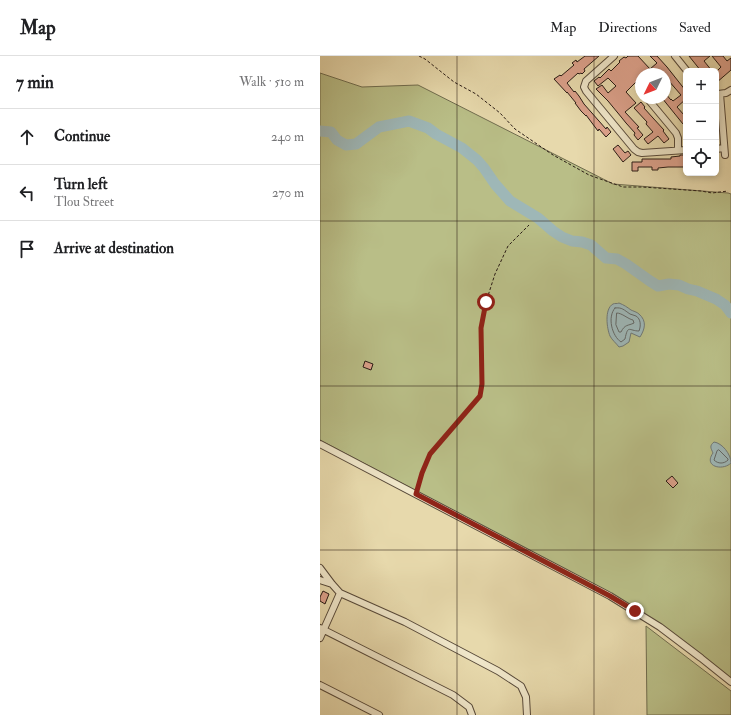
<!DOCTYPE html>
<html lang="en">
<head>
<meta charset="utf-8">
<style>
  body { margin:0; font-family:"IM FELL Double Pica",serif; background:#f6f6f6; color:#202124 }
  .controls { position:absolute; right:12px; top:12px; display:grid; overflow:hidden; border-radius:6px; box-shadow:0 2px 6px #0003 }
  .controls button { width:36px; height:36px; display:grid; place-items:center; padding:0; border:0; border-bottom:1px solid #e0e0e0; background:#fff; color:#202124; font:20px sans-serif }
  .compass { position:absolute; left:315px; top:12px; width:36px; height:36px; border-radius:50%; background:#fff; box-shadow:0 2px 6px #0003; rotate:227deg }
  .stop { position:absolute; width:12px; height:12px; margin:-9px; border:3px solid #8f2418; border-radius:50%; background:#fff }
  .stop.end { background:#8f2418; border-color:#fff; box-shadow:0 1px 4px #0008 }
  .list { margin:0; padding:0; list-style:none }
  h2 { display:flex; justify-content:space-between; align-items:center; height:52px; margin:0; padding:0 16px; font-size:17px }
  h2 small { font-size:13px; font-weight:400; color:#757577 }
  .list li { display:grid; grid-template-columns:26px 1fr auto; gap:12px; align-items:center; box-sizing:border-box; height:56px; padding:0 16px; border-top:1px solid #e0e0e0 }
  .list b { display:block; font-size:15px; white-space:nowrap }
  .list p { margin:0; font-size:13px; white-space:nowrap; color:#757577 }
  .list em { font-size:13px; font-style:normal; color:#757577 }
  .icon { flex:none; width:22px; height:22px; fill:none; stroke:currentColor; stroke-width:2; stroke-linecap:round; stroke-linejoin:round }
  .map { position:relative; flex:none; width:411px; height:659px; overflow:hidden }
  header { display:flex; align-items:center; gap:24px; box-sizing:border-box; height:56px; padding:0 20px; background:#fff; border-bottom:1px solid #e0e0e0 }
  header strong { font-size:19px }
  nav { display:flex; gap:22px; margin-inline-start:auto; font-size:14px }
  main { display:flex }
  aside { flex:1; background:#fff }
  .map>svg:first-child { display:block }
  .green { fill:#b9be87; stroke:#706c4e }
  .water { fill:#9eb7b7; stroke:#6f7876 }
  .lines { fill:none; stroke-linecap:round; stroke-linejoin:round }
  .shore { stroke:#636866; stroke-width:1 }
  .river { stroke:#9eb7b7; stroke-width:11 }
  .building { fill:#dca18b; stroke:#281a14 }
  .minor-casing { stroke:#584a3a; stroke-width:8 }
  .path { stroke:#281a14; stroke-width:1; stroke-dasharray:3 2; stroke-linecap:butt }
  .minor { stroke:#efe6c9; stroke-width:6 }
  .route { stroke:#8f2418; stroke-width:5 }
  .grid { fill:none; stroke:#281a14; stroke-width:1; stroke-opacity:0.55 }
</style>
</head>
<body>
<header>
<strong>Map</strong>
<nav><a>Map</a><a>Directions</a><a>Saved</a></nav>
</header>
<main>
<aside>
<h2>7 min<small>Walk · 510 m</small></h2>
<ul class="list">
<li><svg class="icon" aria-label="ahead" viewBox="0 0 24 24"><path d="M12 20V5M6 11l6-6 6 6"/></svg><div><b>Continue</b></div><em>240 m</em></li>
<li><svg class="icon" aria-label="left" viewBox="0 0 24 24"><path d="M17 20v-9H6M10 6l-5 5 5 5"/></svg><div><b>Turn left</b><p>Tlou Street</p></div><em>270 m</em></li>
<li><svg class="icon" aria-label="arrive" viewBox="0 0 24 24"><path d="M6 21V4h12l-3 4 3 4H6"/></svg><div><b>Arrive at destination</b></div></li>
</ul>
</aside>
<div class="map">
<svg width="411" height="659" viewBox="0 0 411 659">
  <rect width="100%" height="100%" fill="#e7d9ac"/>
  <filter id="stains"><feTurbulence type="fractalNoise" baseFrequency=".005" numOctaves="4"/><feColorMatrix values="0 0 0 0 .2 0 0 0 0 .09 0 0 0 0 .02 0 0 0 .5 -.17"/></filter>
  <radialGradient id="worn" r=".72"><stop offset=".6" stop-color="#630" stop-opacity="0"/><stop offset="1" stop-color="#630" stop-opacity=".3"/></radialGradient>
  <path class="green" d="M 0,17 L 42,31 L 98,29 L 293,128 L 408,137 L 411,138 L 411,624 L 293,539 L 0,384 Z
    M 326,570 L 411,635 L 411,659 L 327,659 Z"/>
  <path class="water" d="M 299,247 C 304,249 307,251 311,254 C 313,255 317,256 319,258 C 327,265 325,273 320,281 L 311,277 L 309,286 L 303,290 L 299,291 C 296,287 292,284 290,280 C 287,273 284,253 293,248 C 295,247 297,248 299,247 Z
    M 394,386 C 402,387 411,398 411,407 C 403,415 383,411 393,397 C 391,392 389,390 394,386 Z"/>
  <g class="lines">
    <path class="shore" d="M 295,252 C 302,251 304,254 310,258 C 312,259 314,259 316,260 C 321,263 321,270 319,275 C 309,275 308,268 305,283 L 301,286 C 292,280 287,261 295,252 Z
      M 297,257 C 302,257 308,263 313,264 L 314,267 C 308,270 305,268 301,276 L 299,276 L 296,269 Z
      M 399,394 L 408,403 L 408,404 C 404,408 398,408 394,404 L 397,395 Z"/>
    <path class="river" d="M 0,75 L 11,76 L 17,84 L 26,89 L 36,88 L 59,71 L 89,65 L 108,72 L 116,78 L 142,92 L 157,104 L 164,112 L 175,128 L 190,145 L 218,162 L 233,175 L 242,181 L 252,185 L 262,186 L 271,189 L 286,202 L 297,203 L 306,208 L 330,225 L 338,230 L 349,228 L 359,229 L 368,233 L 377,235 L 396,243 L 405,249 L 411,257"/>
  </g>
  <path class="building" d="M 265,0 L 279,0 L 264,13 L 265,15 L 262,18 L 261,17 L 259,18 L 258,17 L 247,27 L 254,36 L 255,35 L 259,40 L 264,48 L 286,73 L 287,71 L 291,76 L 286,81 L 279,73 L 278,75 L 266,59 L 266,60 L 261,55 L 255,47 L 256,47 L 247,36 L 247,37 L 234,23 L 240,19 L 241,20 L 254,9 L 252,7 L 256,4 L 257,6 Z
    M 308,0 L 318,0 L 330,13 L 337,7 L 330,0 L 337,0 L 347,11 L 366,35 L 366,43 L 357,51 L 364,59 L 366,57 L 366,65 L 363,68 L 342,42 L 345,42 L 345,37 L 351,44 L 351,43 L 353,45 L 361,39 L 348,24 L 345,18 L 321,18 L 321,21 L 306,36 L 316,47 L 305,56 L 319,71 L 317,72 L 323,79 L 318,84 L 314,79 L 315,77 L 306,67 L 302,62 L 288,45 L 276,33 L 282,29 L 288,37 L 296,30 L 288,22 L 278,30 L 274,25 L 279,21 L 280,22 L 289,13 L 291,15 L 300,6 L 299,5 L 304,1 L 306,2 Z
    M 369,0 L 390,0 L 384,5 L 392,15 L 381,15 Z
    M 392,0 L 403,0 L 407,5 L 411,2 L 411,14 L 396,27 L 396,16 L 401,11 Z
    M 321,46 L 325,51 L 324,52 L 333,62 L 344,74 L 343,75 L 349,83 L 344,87 L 338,80 L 328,88 L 324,83 L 333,76 L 326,68 L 327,66 L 314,52 Z
    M 298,89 L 305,97 L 308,95 L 311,99 L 303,106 L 293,93 Z
    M 360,99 L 366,99 L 366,111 L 348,111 L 338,112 L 338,114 L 332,114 L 332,111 L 318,111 L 318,115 L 312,115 L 312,106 L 322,106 L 322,103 L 351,103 L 351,101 L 360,100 Z
    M 45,305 L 53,308 L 51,314 L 43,311 Z
    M 352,420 L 358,427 L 353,432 L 346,425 Z
    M 3,535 L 9,538 L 5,548 L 0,545 L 0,541 Z"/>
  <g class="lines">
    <g class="minor-casing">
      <path id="minor" d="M 294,0 L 266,25 L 264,31 L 266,35 L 314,93 L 318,96 L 322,97 L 366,94
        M 355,0 L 367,15
        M 398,38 L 406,37 L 411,34
        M 400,38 L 405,99
        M 327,42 L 356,77 L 358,82 L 358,94
        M 396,93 L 404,92
        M 0,388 L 290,540 L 340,571 L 381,602 L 411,626
        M 0,512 L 12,528 L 20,537 L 85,566 L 178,615 L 201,630 L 206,641 L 207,659
        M 0,524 L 12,528
        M 0,572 L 133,639 L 149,651 L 152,659
        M 0,582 L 20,537
        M 0,629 L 59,659"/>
    </g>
    <path class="path" d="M 99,0 L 105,3 L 134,26 L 156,38 L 180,57 L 195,73 L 233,99 L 269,119 L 303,131 L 322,131 L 381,135 L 392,137 L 408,135
      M 98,432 L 102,417 L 110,398 L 160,340 L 162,328 L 161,272 L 166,246 L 175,218 L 188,190 L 209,169"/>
    <use href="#minor" class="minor"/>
  </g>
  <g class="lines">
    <path class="route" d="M 166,246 L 161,272 L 162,328 L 160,340 L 110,398 L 102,417 L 96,438 L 290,540 L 315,555"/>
  </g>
  <path class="grid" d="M 137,0 L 137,659M 274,0 L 274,659M 0,165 L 411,165M 0,330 L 411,330M 0,494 L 411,494"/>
  <rect width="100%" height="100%" filter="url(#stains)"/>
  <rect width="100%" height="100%" fill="url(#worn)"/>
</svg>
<div class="controls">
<button>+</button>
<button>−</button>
<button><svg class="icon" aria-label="locate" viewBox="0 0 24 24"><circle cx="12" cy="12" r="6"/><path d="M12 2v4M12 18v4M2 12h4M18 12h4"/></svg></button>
</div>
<svg class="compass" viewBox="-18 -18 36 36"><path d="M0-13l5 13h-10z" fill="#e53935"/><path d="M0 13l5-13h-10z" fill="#757577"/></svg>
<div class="stop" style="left:166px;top:246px"></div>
<div class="stop end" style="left:315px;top:555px"></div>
</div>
</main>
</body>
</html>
